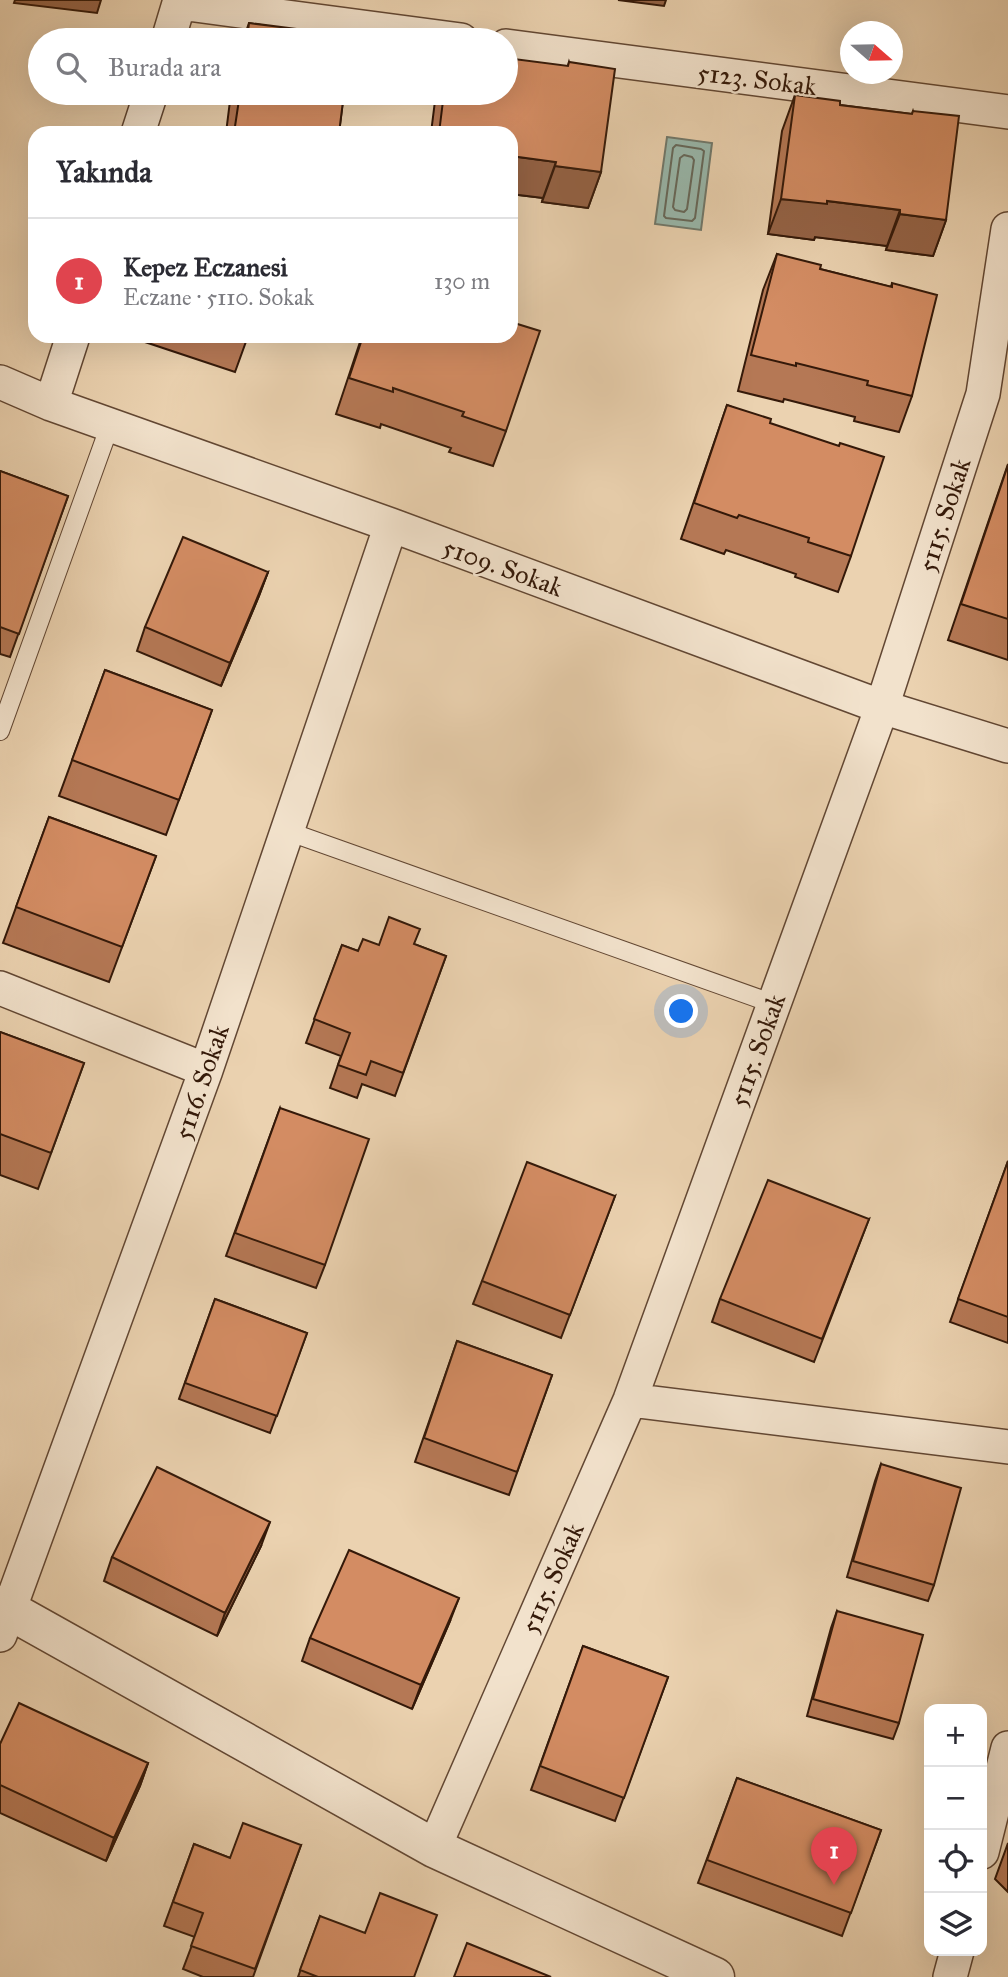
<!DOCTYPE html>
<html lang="tr">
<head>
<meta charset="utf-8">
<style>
  body { margin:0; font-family:"IM FELL Great Primer",serif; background:#f7f7f7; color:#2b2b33 }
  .controls { position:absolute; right:21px; bottom:21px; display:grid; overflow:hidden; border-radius:14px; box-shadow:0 7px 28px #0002 }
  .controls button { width:63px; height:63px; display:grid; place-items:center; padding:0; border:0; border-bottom:2px solid #e1e1e2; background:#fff; color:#2b2b33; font:35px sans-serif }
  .compass { position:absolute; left:840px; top:21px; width:63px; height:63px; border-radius:50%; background:#fff; box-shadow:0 7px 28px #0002; rotate:110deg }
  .you { position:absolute; left:682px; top:1012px; width:24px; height:24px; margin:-18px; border:5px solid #fff; border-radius:50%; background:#1a73e8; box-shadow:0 0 0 10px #1a73e833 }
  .badge { display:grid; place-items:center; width:46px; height:46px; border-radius:50%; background:#8f2418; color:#fff; font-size:23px; font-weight:700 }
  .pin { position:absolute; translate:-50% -58px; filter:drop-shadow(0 2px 4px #0008) }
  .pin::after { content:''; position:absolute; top:37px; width:24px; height:21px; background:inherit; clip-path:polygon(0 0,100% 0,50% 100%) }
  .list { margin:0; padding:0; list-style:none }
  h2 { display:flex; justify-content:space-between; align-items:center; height:91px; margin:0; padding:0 28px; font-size:30px }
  h2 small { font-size:23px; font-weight:400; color:#7c7c81 }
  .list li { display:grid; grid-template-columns:46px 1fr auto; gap:21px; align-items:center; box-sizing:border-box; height:126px; padding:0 28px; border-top:2px solid #e1e1e2 }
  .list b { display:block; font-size:26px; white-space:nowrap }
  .list p { margin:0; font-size:23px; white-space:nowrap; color:#7c7c81 }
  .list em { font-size:23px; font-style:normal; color:#7c7c81 }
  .icon { flex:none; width:38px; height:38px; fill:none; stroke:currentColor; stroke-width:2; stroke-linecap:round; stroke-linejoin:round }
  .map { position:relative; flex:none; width:1008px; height:1977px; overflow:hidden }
  .search { position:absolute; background:#fff; box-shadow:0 7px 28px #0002; left:28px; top:28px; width:490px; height:77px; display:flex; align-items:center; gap:18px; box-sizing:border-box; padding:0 24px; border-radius:38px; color:#7c7c81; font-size:26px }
  .panel { position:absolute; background:#fff; box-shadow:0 7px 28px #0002; left:28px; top:126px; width:490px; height:217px; border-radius:21px }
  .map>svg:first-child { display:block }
  .water { fill:#98b8ac; stroke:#70786b; stroke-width:2 }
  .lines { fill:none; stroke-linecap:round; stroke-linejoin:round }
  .shore { stroke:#66685a; stroke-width:2 }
  .service-casing { stroke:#624733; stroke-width:20 }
  .minor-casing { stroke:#624733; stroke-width:36 }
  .tertiary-casing { stroke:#624733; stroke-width:41 }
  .service { stroke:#f2e2cc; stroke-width:18 }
  .minor { stroke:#f2e2cc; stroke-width:33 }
  .tertiary { stroke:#f2e2cc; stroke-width:38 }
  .wall { fill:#b57855; stroke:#341909; stroke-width:2 }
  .shaded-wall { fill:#946245; stroke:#341909; stroke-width:2 }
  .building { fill:#d38c63; stroke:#341909; stroke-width:2 }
  .labels { text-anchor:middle; stroke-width:5; stroke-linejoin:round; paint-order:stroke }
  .street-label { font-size:26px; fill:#341909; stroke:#f2e2cc }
</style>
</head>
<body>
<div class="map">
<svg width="1008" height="1977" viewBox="0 0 1008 1977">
  <rect width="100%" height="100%" fill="#ebd2b0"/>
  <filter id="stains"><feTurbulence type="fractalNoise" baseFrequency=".00286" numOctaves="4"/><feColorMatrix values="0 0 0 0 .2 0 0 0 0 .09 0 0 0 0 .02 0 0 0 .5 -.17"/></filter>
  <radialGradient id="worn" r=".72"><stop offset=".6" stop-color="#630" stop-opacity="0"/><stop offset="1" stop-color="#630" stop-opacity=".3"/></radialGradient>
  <path class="water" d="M 667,137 L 712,143 L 701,230 L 655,224 Z"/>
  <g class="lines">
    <path class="shore" d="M 676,145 L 701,149 L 704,151 L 695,218 L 692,221 L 666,218 L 664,216 L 673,148 Z
      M 684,155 L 692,157 L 694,160 L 687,209 L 684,212 L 675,210 L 673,207 L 680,158 Z"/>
    <g class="service-casing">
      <path id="service" d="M 0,731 L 110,425
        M 287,831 L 774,1004"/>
    </g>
    <g class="minor-casing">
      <path id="minor" d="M 180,3 L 461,40
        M 168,40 L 180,0
        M 506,46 L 1008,112
        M 138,133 L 151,93
        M 0,382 L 51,404 L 391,525 L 882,707 L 1008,746
        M 51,404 L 73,336
        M 0,988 L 206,1070
        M 630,1400 L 1008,1447
        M 0,1635 L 206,1070 L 391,525
        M 434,1848 L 630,1400 L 882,707 L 983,394 L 1008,229
        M 982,1852 L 1008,1748
        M 950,1977 L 957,1951"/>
    </g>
    <g class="tertiary-casing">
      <path id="tertiary" d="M 0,1605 L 434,1848 L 715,1977"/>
    </g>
    <use href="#service" class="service"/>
    <use href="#minor" class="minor"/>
    <use href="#tertiary" class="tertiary"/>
  </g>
  <path class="wall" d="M 249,23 L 351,40 L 243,40 Z
    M 569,62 L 601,172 L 588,208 L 542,202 L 543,198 L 511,194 L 511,133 L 431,133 L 436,93 L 506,93 L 568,66 Z
    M 231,93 L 344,93 L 339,133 L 226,133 Z
    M 795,95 L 840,105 L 912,114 L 913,111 L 946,220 L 933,256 L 886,250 L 887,246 L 815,237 L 814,240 L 768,234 L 782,131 Z
    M 777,254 L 820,269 L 891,287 L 892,283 L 912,396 L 899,432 L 854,421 L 855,417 L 784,399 L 783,402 L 738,391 L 763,290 Z
    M 137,336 L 248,336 L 235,372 L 136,339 Z
    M 362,336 L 511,336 L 506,431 L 493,466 L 449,452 L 451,448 L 381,424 L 380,428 L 336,414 Z
    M 727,405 L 770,423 L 851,556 L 838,592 L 795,577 L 796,574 L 726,550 L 724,554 L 681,539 Z
    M 1008,464 L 1008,660 L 948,640 Z
    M 0,471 L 68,496 L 10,657 L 0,654 Z
    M 268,572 L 259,596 L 221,686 L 137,651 L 145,627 Z
    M 105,670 L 212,710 L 166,835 L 59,796 Z
    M 49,817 L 156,856 L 109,982 L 3,943 Z
    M 414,944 L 446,956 L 395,1096 L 362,1084 L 357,1098 L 330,1088 L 341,1056 L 306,1043 L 342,945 L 358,951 L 379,945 Z
    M 0,1032 L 84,1063 L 38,1189 L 0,1175 Z
    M 280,1108 L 325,1265 L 316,1288 L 226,1256 Z
    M 1008,1161 L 1008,1343 L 950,1322 Z
    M 615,1196 L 561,1338 L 473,1304 L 482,1281 Z
    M 869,1219 L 814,1362 L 712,1322 L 720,1299 Z
    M 215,1299 L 307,1333 L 270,1433 L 179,1399 Z
    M 457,1341 L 552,1375 L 509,1495 L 415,1462 Z
    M 881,1464 L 934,1585 L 928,1601 L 847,1577 L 875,1481 Z
    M 261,1546 L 217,1636 L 104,1581 L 112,1557 Z
    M 837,1611 L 899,1723 L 893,1739 L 807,1716 L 831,1628 Z
    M 450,1621 L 412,1709 L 302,1661 L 310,1638 Z
    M 583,1646 L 668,1677 L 615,1821 L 531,1790 Z
    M 0,1744 L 148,1763 L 140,1786 L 106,1861 L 0,1813 Z
    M 737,1778 L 881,1830 L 842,1936 L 698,1883 Z
    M 1008,1843 L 1008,1892 L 995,1879 Z
    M 194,1844 L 230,1858 L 301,1845 L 253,1977 L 203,1977 L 183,1969 L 195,1937 L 164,1926 Z
    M 320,1916 L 414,1977 L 298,1977 Z"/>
  <path class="shaded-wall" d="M 15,0 L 101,0 L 97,13 L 14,3 Z
    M 618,0 L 666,0 L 664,6 Z
    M 511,156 L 556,162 L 543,198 L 511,194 Z
    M 555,166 L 601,172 L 588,208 L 542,202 Z
    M 781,199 L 827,201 L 900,210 L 887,246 L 815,237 L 814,240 L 768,234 Z
    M 900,214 L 946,220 L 933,256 L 886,250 Z
    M 268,572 L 259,596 L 221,686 L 230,663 Z
    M 270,1522 L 261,1546 L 217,1636 L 225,1613 Z
    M 459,1598 L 450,1621 L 412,1709 L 421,1685 Z
    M 148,1763 L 140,1786 L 106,1861 L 114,1838 Z"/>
  <path class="building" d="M 249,23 L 352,36 L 351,40 L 247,40 Z
    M 506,58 L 568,66 L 569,62 L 615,69 L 601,172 L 555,166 L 556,162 L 511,156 L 511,133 L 439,133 L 444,93 L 506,93 Z
    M 240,93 L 344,93 L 339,133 L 234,133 Z
    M 795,95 L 840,101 L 840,105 L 912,114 L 913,111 L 959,116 L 946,220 L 900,214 L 900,210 L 827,201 L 827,204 L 781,199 Z
    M 777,254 L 821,265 L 820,269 L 892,287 L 892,283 L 937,295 L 912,396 L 867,385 L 868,381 L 796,363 L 796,366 L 751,355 Z
    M 511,322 L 540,331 L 506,431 L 462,416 L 464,412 L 393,388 L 393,392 L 349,378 L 363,336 L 511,336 Z
    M 727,405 L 771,419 L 770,423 L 839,446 L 840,443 L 884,457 L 851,556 L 808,542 L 809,538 L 739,515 L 737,518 L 694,503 Z
    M 1008,465 L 1008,619 L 961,604 Z
    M 0,471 L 68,496 L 19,634 L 0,627 Z
    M 183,537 L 268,572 L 230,663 L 145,627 Z
    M 105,670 L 212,710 L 179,800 L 72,760 Z
    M 49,817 L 156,856 L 122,947 L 16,907 Z
    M 389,917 L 420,929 L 414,944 L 446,956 L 403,1073 L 371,1061 L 366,1075 L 338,1065 L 350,1033 L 314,1019 L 342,945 L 358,951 L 363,939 L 379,945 Z
    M 0,1032 L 84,1063 L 51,1153 L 0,1134 Z
    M 280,1108 L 369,1139 L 325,1265 L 235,1233 Z
    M 1008,1161 L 1008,1317 L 958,1299 Z
    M 527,1162 L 615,1196 L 570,1315 L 482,1281 Z
    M 768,1180 L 869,1219 L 822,1339 L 720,1299 Z
    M 215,1299 L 307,1333 L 277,1416 L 185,1383 Z
    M 457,1341 L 552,1375 L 517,1472 L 424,1438 Z
    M 881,1464 L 961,1488 L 934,1585 L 853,1561 Z
    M 157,1467 L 270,1522 L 225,1613 L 112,1557 Z
    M 349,1550 L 459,1598 L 421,1685 L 310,1638 Z
    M 837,1611 L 923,1635 L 899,1723 L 813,1699 Z
    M 583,1646 L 668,1677 L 624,1798 L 540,1766 Z
    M 19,1703 L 148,1763 L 114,1838 L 0,1785 L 0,1744 Z
    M 737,1778 L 881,1830 L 851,1913 L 707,1860 Z
    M 243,1823 L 301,1845 L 255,1969 L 191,1946 L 203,1913 L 173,1902 L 194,1844 L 230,1858 Z
    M 380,1893 L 437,1915 L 414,1977 L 318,1977 L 300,1970 L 320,1916 L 365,1933 Z
    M 467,1943 L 551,1977 L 454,1977 Z"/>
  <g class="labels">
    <g class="street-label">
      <text transform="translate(757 79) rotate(7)" y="9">5123. Sokak</text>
      <text transform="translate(944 515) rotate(-72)" y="9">5115. Sokak</text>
      <text transform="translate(503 567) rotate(20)" y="9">5109. Sokak</text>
      <text transform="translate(757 1050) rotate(-70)" y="9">5115. Sokak</text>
      <text transform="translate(201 1082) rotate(-71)" y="9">5116. Sokak</text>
      <text transform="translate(552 1578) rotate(-66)" y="9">5115. Sokak</text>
    </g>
  </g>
  <rect width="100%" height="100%" filter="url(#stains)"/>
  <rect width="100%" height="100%" fill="url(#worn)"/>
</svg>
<div class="controls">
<button>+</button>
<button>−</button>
<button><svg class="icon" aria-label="locate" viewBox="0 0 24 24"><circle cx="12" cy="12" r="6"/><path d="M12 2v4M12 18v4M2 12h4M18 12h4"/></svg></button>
<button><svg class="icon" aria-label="layers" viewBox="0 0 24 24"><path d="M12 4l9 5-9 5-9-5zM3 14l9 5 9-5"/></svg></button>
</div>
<svg class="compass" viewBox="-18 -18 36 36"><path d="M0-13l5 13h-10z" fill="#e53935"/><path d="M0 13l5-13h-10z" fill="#7c7c81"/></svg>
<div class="you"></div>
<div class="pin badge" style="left:834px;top:1885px;background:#e0444e">1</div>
<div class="search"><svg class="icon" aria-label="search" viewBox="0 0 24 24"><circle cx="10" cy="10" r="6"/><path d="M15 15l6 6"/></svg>Burada ara</div>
<section class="panel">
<h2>Yakında<small></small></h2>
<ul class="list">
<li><span class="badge" style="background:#e0444e">1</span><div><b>Kepez Eczanesi</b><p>Eczane · 5110. Sokak</p></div><em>130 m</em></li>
</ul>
</section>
</div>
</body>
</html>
